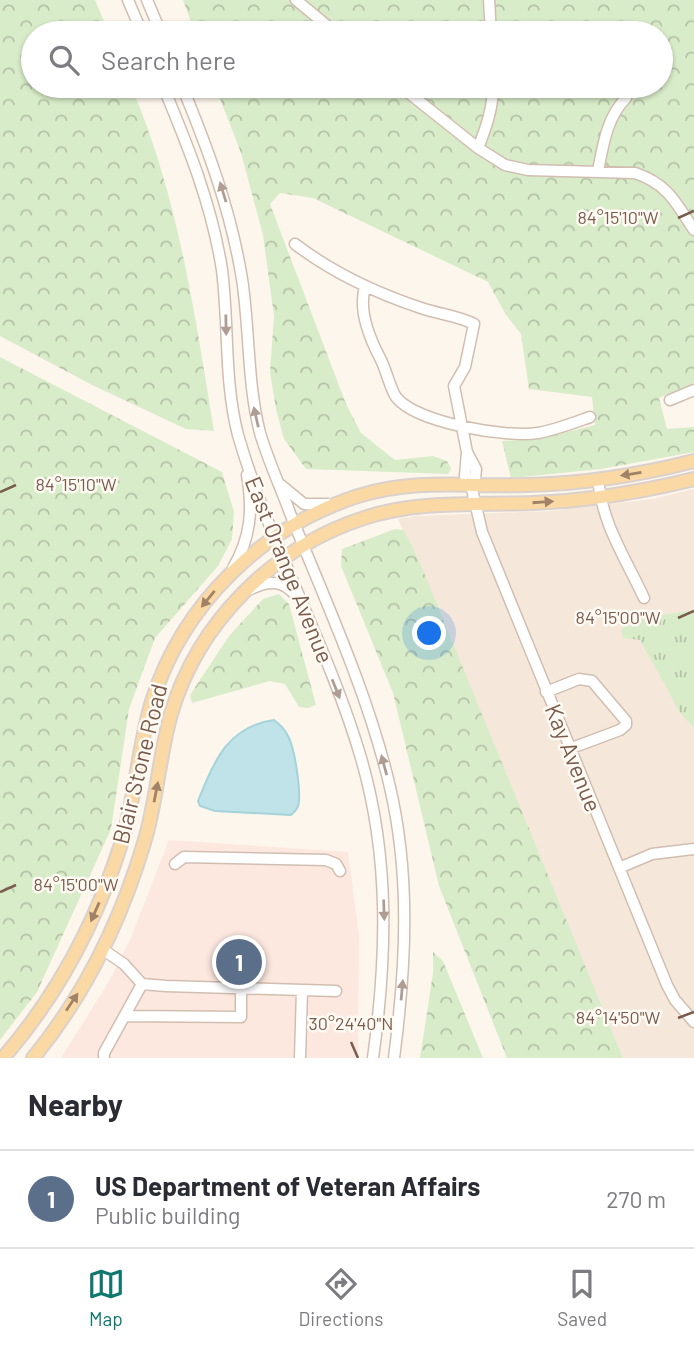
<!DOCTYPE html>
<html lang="en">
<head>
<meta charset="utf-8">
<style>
  body { margin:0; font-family:Barlow,sans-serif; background:#f7f7f7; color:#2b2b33 }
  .you { position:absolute; left:430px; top:634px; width:24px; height:24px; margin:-18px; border:5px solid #fff; border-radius:50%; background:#1a73e8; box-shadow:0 0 0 10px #1a73e833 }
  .badge { display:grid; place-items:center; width:46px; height:46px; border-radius:50%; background:#0f766e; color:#fff; font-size:23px; font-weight:700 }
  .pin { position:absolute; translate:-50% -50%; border:4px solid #fff; box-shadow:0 2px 7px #0006 }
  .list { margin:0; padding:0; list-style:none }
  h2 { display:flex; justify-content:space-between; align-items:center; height:91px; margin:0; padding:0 28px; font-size:30px }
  h2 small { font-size:23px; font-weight:400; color:#7c7c81 }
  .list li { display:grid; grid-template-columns:46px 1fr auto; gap:21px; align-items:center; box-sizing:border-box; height:98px; padding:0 28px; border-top:2px solid #e1e1e2 }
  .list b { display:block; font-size:26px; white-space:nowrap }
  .list p { margin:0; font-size:23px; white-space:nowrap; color:#7c7c81 }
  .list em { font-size:23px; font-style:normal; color:#7c7c81 }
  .icon { flex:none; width:38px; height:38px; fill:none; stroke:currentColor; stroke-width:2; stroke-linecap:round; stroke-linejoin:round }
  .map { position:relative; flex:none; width:694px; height:1058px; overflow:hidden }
  .search { position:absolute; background:#fff; box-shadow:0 2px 5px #0004; left:21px; right:21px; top:21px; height:77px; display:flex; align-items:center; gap:18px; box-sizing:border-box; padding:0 24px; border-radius:38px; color:#7c7c81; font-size:26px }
  .sheet { height:189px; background:#fff }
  nav { display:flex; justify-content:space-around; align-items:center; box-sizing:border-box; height:98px; border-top:2px solid #e1e1e2; background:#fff; font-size:19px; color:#7c7c81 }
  nav a { display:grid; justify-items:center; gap:4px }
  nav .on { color:#0f766e }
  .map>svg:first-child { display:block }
  .residential { fill:#f5e8da }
  .commercial { fill:#fde8e0 }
  .grass { fill:url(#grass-tufts) }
  .forest { fill:url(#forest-crowns) }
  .water { fill:#bfe3e8; stroke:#a5d3da; stroke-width:2 }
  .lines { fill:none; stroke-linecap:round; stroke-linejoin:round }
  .minor-casing { stroke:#d1beb0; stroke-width:13 }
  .major-casing { stroke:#dad1cd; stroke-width:16 }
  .minor { stroke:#fff; stroke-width:10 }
  .major { stroke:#fbd9a5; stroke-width:12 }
  .oneway { fill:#af9d94 }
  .oneway2 { fill:#a18267 }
  .ticks { fill:none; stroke:#7a5c4d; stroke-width:2.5 }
  .labels { text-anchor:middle; stroke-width:5; stroke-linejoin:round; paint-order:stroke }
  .street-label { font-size:23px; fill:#7a5c4d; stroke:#fffaf3 }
  .ticks-label { font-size:18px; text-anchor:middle; fill:#7a5c4d; stroke:#fffaf3; stroke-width:5; stroke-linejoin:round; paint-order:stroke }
</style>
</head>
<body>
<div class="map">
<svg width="694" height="1058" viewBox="0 0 694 1058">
  <defs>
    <pattern id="grass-tufts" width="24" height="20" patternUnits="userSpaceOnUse" patternTransform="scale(1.75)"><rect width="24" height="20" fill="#d8ecc9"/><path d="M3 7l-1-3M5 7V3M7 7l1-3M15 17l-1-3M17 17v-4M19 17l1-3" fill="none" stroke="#b4c2a5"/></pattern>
    <pattern id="forest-crowns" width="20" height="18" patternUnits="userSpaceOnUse" patternTransform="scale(1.75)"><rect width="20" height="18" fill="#d8ecc9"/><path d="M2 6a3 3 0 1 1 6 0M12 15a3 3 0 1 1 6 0" fill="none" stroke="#b4c2a5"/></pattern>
  </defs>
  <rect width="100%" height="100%" fill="#fdf6ec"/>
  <path class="residential" d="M 694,489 L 694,610 L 633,619 L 640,639 L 680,713 L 694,728 L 694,1058 L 623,1058 L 398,519 L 415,516 L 550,511 L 652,499 Z"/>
  <path class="commercial" d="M 169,840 L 348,852 L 359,935 L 358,1058 L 61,1058 L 108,983 L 130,940 Z"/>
  <path class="grass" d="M 694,610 L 694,728 L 680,713 L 640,640 L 623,638 L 621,630 L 633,619 Z"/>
  <path class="forest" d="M 0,0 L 95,0 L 109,33 L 33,33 L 33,86 L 131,86 C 178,195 195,315 214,431 L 186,429 L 90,384 L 0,336 Z
    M 183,0 L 694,0 L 694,383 L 659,398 L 667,429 L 694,427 L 694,452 L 601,469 L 511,478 L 502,441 L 538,439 L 595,425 L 592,397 L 529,389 L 521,334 L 506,315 L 488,282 L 313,198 L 280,193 L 270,204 L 346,404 L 361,433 L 395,460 L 433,456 L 447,461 L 451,469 L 448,474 L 306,469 L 284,439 L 276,409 L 270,372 L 274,316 L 263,235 L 241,153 L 215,86 L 661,86 L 661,33 L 195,33 Z
    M 0,357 L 222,472 L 234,512 L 232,539 L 218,566 L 155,638 L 129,709 L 111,829 L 37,992 L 0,1040 Z
    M 395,529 L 404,530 L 420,563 L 623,1058 L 507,1058 L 439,886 L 393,693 L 341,566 L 342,549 Z
    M 279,594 L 289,604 L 316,705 L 308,708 L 299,707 L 285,684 L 270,681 L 192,703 L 190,695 L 229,636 L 263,599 Z
    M 433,952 L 443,961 L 483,1058 L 420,1058 L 433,973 Z"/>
  <path class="water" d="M 274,720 C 280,725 286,730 289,738 C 295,751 300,786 299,801 C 299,807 296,811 291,815 L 215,811 L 200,806 L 198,801 L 200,796 C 215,758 230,726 274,720 Z"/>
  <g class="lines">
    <g class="minor-casing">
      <path id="minor" d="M 128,0 L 142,33
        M 147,0 L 161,33
        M 296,0 L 336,33
        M 489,0 L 491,33
        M 163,86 C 188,146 212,205 222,270 C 229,325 224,381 238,435 C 270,546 329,648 361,758 C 390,857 387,957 373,1058
        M 182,86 C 208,149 231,211 242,279 C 250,331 247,382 260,433 C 268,460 280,486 290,513 C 325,600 367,691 389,783 C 411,874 406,966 394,1058
        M 400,86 L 478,148 L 505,165 L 528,170 L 635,173 C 668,184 676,203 694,230
        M 478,148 C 486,128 493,108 493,86
        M 598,171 C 603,145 607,117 626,98
        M 295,244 C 333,273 376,293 421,308 C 438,314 459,316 474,324 L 465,367 L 454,386 L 467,452 L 476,469 L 475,479 L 471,485
        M 365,287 C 358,310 369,337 380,358 C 386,369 390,388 396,397 C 416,423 507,438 538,433 C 555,430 573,423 590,417
        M 670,400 L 694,390
        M 467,452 L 465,476 L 471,485 L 482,532 L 667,985 L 675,1000 L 694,1022
        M 598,479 C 602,524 626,559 644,598
        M 281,485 L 304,504 L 328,504
        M 233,568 C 251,537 253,510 247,475
        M 251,589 C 269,580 283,580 296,596
        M 546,692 L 579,679 L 592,681 L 626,721 L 626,725 L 620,730 L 569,749
        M 175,864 L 184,857 L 326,860 L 336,864 L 340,871
        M 619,868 L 652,854 L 694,849
        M 102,949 L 124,964 L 142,984 L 166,986 L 336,991
        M 125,1016 L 241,1017 L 241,989
        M 104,1058 L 104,1053 L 142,984
        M 300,1058 L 302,990"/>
    </g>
    <g class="major-casing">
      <path id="major" d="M 3,1058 C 58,995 97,920 122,841 C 136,795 138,747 152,701 C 183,604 262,527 358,496 C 418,478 466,487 526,485 C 583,484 639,475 694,461
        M 33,1058 C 84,996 121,920 144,843 C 157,801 159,756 171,714 C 198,622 274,547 364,518 C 418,500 476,505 532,503 C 586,501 641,492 694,479"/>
    </g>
    <use href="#minor" class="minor"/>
    <use href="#major" class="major"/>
  </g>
  <defs><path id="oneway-solid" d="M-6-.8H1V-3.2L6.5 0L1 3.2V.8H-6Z" transform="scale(1.75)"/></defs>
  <g class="oneway">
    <use href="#oneway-solid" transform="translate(223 192) rotate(-107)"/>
    <use href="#oneway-solid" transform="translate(226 325) rotate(89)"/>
    <use href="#oneway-solid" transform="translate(256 417) rotate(-103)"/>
    <use href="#oneway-solid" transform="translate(336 689) rotate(68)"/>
    <use href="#oneway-solid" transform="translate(384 765) rotate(-105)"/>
    <use href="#oneway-solid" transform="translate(384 910) rotate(88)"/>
    <use href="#oneway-solid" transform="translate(402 990) rotate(-85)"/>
  </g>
  <g class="oneway2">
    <use href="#oneway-solid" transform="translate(631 474) rotate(171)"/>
    <use href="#oneway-solid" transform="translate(543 502) rotate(-4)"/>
    <use href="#oneway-solid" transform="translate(208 599) rotate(129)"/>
    <use href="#oneway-solid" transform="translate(156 792) rotate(-79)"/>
    <use href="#oneway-solid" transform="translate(95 912) rotate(114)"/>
    <use href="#oneway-solid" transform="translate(72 1002) rotate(-56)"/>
  </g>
  <path class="ticks" d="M 678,218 L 694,211M 0,492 L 16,485M 678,618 L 694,611M 0,892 L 16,885M 678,1018 L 694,1012M 351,1042 L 358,1058"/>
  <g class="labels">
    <g class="street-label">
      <text transform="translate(289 570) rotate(68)" y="8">East Orange Avenue</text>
      <text transform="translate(573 758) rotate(68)" y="8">Kay Avenue</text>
      <text transform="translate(140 764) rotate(-76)" y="8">Blair Stone Road</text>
    </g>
  </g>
  <g class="ticks-label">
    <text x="618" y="224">84°15'10"W</text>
    <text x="76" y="491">84°15'10"W</text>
    <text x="618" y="624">84°15'00"W</text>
    <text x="76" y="891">84°15'00"W</text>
    <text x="618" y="1024">84°14'50"W</text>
    <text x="351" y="1030">30°24'40"N</text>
  </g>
</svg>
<div class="you"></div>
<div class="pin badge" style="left:239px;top:962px;background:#5c6f8a">1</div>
<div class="search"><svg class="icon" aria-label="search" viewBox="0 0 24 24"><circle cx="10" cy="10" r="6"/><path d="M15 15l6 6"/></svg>Search here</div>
</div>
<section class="sheet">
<h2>Nearby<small></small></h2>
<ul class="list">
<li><span class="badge" style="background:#5c6f8a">1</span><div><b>US Department of Veteran Affairs</b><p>Public building</p></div><em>270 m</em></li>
</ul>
</section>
<nav>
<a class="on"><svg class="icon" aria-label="map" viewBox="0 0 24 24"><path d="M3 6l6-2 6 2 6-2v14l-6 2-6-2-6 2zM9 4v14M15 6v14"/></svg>Map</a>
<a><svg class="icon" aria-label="directions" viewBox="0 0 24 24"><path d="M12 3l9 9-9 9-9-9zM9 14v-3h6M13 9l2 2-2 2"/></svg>Directions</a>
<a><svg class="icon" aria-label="saved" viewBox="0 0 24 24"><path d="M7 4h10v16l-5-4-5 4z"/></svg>Saved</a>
</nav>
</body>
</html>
